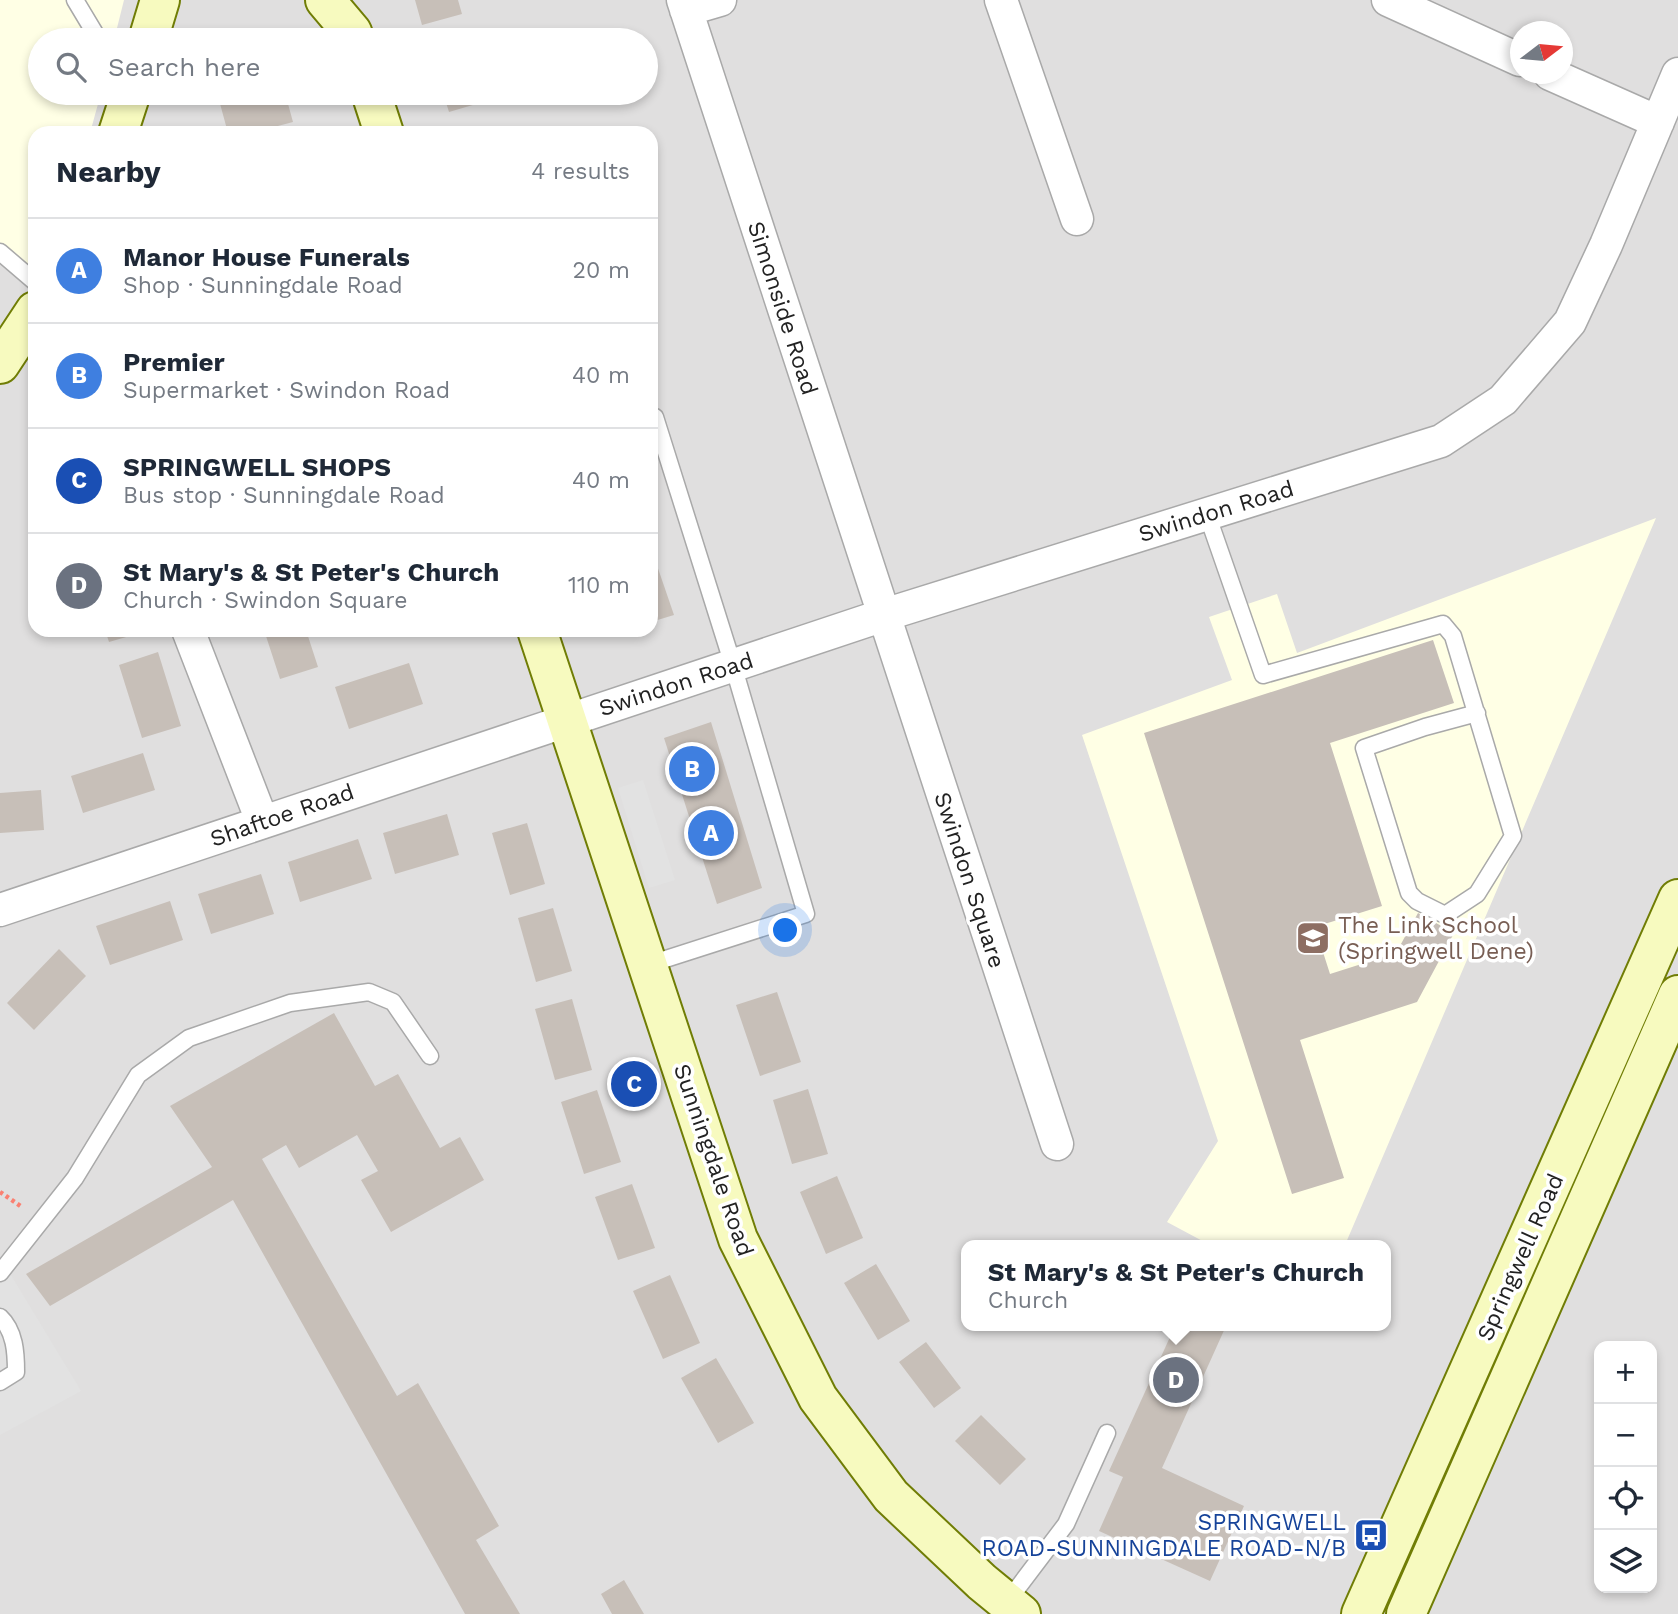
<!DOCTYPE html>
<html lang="en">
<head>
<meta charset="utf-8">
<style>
  body { margin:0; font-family:"Work Sans",sans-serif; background:#f6f6f7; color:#1f2937 }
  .controls { position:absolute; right:21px; bottom:21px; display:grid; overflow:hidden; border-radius:14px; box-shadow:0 4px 10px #0003 }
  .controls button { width:63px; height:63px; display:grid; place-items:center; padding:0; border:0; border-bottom:2px solid #e0e1e3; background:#fff; color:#1f2937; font:35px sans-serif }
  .compass { position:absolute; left:1510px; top:21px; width:63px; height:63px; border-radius:50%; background:#fff; box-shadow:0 4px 10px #0003; rotate:74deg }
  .you { position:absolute; left:786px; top:931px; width:24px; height:24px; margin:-18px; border:5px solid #fff; border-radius:50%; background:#1a73e8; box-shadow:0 0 0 10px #1a73e833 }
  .badge { display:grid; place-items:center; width:46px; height:46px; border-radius:50%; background:#d40000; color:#fff; font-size:23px; font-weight:700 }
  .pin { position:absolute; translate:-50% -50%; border:4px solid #fff; box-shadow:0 2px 7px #0006 }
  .popup { position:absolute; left:961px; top:1240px; width:430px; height:91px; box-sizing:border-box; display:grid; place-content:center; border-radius:14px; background:#fff; filter:drop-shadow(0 2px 5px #0005); font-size:23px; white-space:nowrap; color:#747a83 }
  .popup b { font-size:26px; color:#1f2937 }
  .popup::after { content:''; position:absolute; left:50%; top:100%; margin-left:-14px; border:14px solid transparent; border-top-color:#fff }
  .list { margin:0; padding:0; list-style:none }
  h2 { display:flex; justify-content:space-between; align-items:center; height:91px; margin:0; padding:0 28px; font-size:30px }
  h2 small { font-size:23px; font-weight:400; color:#747a83 }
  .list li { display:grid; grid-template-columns:46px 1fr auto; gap:21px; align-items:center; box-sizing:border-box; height:105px; padding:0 28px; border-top:2px solid #e0e1e3 }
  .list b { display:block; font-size:26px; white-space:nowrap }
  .list p { margin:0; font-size:23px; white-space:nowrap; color:#747a83 }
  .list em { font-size:23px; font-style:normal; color:#747a83 }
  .icon { flex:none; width:38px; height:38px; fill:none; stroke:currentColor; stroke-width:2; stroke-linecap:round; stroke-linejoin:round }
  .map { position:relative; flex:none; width:1678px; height:1614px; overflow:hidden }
  .search { position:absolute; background:#fff; box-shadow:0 4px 10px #0003; left:28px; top:28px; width:630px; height:77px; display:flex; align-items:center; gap:18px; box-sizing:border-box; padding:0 24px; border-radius:38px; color:#747a83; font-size:26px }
  .panel { position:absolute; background:#fff; box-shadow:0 4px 10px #0003; left:28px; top:126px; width:630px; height:511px; border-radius:21px }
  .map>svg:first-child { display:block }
  .residential { fill:#e0dfdf; fill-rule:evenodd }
  .education { fill:#ffffe5 }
  .parking { fill:#e2e2e2 }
  .building { fill:#c7bfb8 }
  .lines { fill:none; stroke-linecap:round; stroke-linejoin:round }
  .lane-casing { stroke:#a9a9a9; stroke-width:19 }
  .street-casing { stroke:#a9a9a9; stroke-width:35 }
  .secondary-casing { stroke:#707d05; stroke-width:42 }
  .path { stroke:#fa8072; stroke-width:4.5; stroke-dasharray:3.5 3.5; stroke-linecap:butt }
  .lane { stroke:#fff; stroke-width:16 }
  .street { stroke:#fff; stroke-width:32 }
  .secondary { stroke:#f7fabf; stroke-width:38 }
  .labels { text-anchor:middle; stroke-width:7; stroke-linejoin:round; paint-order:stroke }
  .street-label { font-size:23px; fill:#222; stroke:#fff }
  .education-label { font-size:23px; fill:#785e54; stroke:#fff; text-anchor:start }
  .transit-label { font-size:23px; fill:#164399; stroke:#fff; text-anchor:end }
</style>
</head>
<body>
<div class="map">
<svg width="1678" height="1614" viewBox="0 0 1678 1614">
  <rect width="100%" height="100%" fill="#f2efe9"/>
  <path class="residential" d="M 0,0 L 1678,0 L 1678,1614 L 0,1614 ZM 1520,32 L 1562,32 L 1562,74 L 1520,74 ZM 40,40 L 646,40 L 646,93 L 40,93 ZM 35,133 L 651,133 L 651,630 L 35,630 ZM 966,1245 L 1386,1245 L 1386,1326 L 966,1326 ZM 1599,1346 L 1652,1346 L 1652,1588 L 1599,1588 Z"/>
  <path class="education" d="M 0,0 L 124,0 L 114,40 L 40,40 L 40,93 L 101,93 L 90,133 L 35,133 L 35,272 L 0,243 Z
    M 1656,518 L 1345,1245 L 1210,1245 L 1167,1222 L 1218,1141 L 1082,735 L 1232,680 L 1209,617 L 1277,594 L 1297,653 Z"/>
  <path class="parking" d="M 643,780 L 675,880 L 649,888 L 618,788 Z
    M 0,1257 L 81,1391 L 0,1435 Z"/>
  <path class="building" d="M 415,0 L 458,0 L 462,14 L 422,25 Z
    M 244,93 L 285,93 L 293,122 L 251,133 L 228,133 L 219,100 Z
    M 443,93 L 481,93 L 483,102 L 449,112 Z
    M 651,548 L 674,615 L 651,622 Z
    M 105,630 L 147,630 L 147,631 L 109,642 Z
    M 264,630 L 306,630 L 318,667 L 280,679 Z
    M 1433,640 L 1454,703 L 1330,743 L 1382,906 L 1315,927 L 1330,974 L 1396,953 L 1418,913 L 1454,933 L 1417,1002 L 1300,1040 L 1344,1178 L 1292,1194 L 1144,733 Z
    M 158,652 L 181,726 L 142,738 L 119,665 Z
    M 409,663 L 423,704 L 349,729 L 335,687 Z
    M 711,722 L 762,888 L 717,904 L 664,738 Z
    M 143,753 L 155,790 L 83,813 L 71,776 Z
    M 41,790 L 44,830 L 0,833 L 0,793 Z
    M 447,814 L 459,855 L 395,874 L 383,833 Z
    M 527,823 L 545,884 L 510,895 L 492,833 Z
    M 358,839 L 372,879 L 300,902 L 288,862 Z
    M 261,874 L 274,914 L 211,934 L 198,894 Z
    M 170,901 L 183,940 L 110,965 L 96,926 Z
    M 553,908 L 572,971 L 536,982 L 518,918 Z
    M 59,949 L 86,976 L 34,1030 L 7,1003 Z
    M 777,992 L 801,1062 L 760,1076 L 736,1005 Z
    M 572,999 L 592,1070 L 555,1080 L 535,1009 Z
    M 334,1013 L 375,1086 L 398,1074 L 440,1148 L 460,1137 L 484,1180 L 391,1232 L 361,1180 L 378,1171 L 357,1135 L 299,1168 L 286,1145 L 262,1159 L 397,1396 L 418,1383 L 499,1526 L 476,1540 L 520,1614 L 465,1614 L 233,1200 L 50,1306 L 26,1274 L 212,1167 L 170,1106 Z
    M 808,1089 L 828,1154 L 792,1164 L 773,1100 Z
    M 597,1090 L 621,1162 L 584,1174 L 561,1102 Z
    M 837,1176 L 863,1238 L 826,1254 L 800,1192 Z
    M 632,1184 L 655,1248 L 618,1260 L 595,1197 Z
    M 876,1264 L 910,1321 L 878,1340 L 844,1283 Z
    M 670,1275 L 700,1343 L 663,1359 L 633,1291 Z
    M 1175,1326 L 1226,1326 L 1162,1468 L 1244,1506 L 1210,1581 L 1099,1531 L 1123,1477 L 1109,1471 Z
    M 926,1342 L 961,1388 L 934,1408 L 899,1362 Z
    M 716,1358 L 754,1423 L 718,1443 L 681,1378 Z
    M 981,1415 L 1026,1459 L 1000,1485 L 955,1441 Z
    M 624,1580 L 644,1614 L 612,1614 L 601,1594 Z"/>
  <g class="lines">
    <g class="lane-casing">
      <path id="lane" d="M 75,0 L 99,40
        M 0,252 L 35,282
        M 1207,514 L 1263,675 L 1436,626 L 1443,624 L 1453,636 L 1513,836 L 1477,894 L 1445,915 L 1417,901 L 1409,893 L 1364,748 L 1425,727 L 1477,713
        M 647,965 L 806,914 L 733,665 L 655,417 L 651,419
        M 0,1273 L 75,1178 L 138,1075 L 189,1038 L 290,1003 L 369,992 L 393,1002 L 430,1056
        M 0,1317 C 15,1331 16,1353 16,1372 L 0,1382
        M 1007,1602 L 1066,1524 L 1107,1433"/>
    </g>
    <g class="street-casing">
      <path id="street" d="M 683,0 L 1057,1144
        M 1001,0 L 1077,219
        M 1388,0 L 1520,60
        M 686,10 L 720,0
        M 1550,74 L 1658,122
        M 188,630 L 262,821
        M 0,910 L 884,615 L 1441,441 L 1503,400 L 1570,322 L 1606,245 L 1678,74"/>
    </g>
    <g class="secondary-casing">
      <path id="secondary" d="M 325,0 L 352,32 L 355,40
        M 148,40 L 160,0
        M 371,93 L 384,133
        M 118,133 L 131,93
        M 0,364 L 35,311
        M 537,630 L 738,1239 L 818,1398 L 891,1496 L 982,1582 L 1021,1614
        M 1361,1614 L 1678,899
        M 1406,1614 L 1678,995"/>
    </g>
    <path class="path" d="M 0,1192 L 22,1207"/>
    <use href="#lane" class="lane"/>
    <use href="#street" class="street"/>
    <use href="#secondary" class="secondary"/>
  </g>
  <defs>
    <g id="school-square" transform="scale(1.75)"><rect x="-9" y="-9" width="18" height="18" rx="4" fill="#8d6e63" stroke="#fff"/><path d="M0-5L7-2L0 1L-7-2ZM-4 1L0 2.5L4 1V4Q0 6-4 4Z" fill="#fff"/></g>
    <g id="bus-square" transform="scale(1.75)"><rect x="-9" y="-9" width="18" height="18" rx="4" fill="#1a4fb4" stroke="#fff"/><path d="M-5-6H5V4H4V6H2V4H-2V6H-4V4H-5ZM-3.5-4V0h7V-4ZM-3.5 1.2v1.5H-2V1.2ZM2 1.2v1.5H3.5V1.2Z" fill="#fff"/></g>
  </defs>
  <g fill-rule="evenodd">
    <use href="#school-square" x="1313" y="938"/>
    <use href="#bus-square" x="1371" y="1535"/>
  </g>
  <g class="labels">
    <g class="street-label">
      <text transform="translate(783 308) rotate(72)" y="8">Simonside Road</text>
      <text transform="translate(1216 511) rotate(-17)" y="8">Swindon Road</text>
      <text transform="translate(676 684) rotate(-18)" y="8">Swindon Road</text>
      <text transform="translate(282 815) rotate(-19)" y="8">Shaftoe Road</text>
      <text transform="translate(970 880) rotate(72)" y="8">Swindon Square</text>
      <text transform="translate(714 1160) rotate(71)" y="8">Sunningdale Road</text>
      <text transform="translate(1520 1257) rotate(-66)" y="8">Springwell Road</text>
    </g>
    <g class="education-label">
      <text x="1338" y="933">The Link School<tspan x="1338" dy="26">(Springwell Dene)</tspan></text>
    </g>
    <g class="transit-label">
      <text x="1346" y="1530">SPRINGWELL<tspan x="1346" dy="26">ROAD-SUNNINGDALE ROAD-N/B</tspan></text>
    </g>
  </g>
</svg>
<div class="controls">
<button>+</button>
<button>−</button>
<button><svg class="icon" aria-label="locate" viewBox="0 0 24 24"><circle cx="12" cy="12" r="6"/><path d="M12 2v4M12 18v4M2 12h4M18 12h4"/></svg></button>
<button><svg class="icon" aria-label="layers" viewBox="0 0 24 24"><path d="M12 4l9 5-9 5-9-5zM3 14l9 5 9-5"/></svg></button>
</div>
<svg class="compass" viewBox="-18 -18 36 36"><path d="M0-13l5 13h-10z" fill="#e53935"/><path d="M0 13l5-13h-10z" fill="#747a83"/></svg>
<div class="you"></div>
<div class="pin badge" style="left:711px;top:833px;background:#3f7fe0">A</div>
<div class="pin badge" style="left:692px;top:769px;background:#3f7fe0">B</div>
<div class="pin badge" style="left:634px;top:1084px;background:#1a4fb4">C</div>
<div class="pin badge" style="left:1176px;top:1380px;background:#6b7280">D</div>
<div class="popup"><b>St Mary's &amp; St Peter's Church</b>Church</div>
<div class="search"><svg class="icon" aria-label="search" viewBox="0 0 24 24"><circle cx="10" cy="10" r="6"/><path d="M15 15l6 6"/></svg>Search here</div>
<section class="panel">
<h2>Nearby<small>4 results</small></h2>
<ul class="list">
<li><span class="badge" style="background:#3f7fe0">A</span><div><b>Manor House Funerals</b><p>Shop · Sunningdale Road</p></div><em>20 m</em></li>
<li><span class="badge" style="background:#3f7fe0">B</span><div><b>Premier</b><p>Supermarket · Swindon Road</p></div><em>40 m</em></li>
<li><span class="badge" style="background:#1a4fb4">C</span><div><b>SPRINGWELL SHOPS</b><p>Bus stop · Sunningdale Road</p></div><em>40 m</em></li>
<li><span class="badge" style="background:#6b7280">D</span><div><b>St Mary's &amp; St Peter's Church</b><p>Church · Swindon Square</p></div><em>110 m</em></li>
</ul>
</section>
</div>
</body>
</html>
